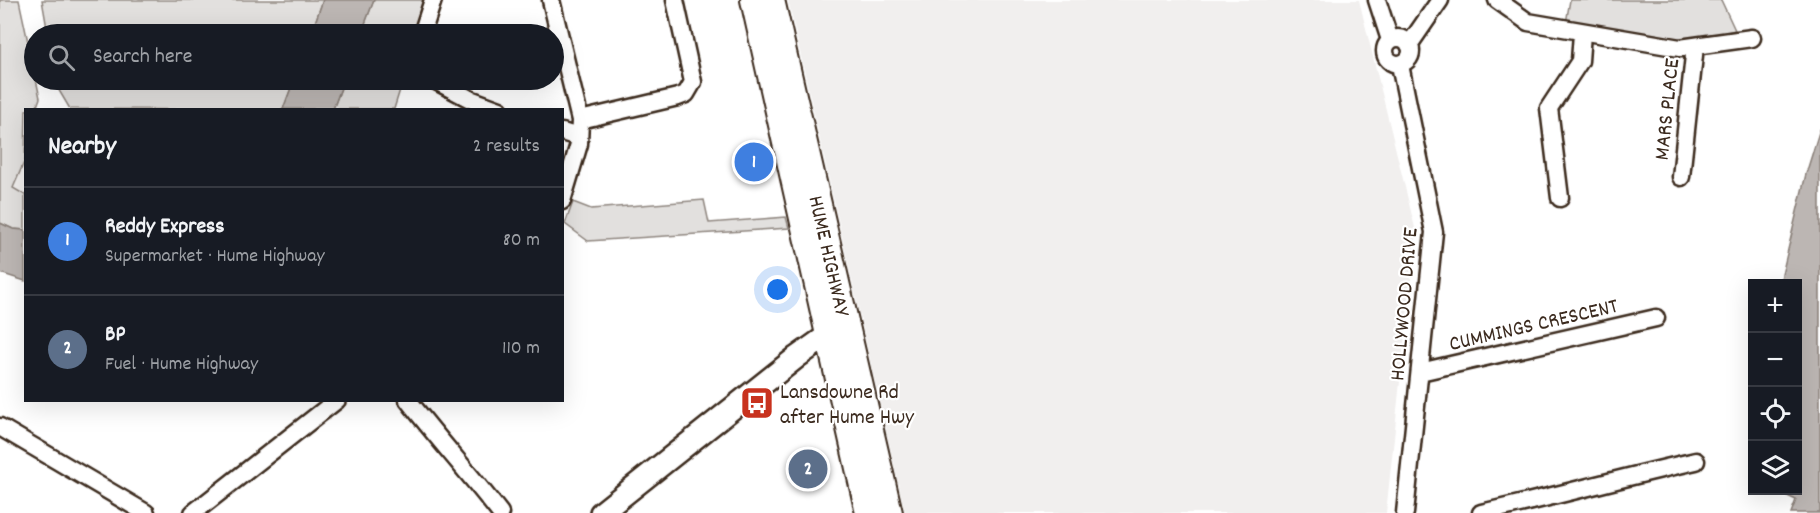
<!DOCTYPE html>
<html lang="en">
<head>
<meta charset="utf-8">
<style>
  body { margin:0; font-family:Dekko,sans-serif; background:#242831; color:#f1f3f6 }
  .controls { position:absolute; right:18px; bottom:18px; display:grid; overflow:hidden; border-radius:0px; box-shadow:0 6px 24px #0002 }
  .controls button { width:54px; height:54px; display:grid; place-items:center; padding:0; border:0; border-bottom:2px solid #363941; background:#171b24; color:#f1f3f6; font:30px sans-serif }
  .you { position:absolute; left:778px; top:290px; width:21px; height:21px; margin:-15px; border:4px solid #fff; border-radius:50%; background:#1a73e8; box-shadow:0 0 0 9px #1a73e833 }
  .badge { display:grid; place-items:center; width:39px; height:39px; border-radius:50%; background:#0f766e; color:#fff; font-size:20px; font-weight:700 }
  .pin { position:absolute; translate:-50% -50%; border:3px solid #fff; box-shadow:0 2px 6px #0006 }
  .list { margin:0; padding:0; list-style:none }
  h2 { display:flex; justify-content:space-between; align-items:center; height:78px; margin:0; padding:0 24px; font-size:26px }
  h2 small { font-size:20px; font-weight:400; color:#9ea1a6 }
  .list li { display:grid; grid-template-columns:39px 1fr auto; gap:18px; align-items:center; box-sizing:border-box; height:108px; padding:0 24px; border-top:2px solid #363941 }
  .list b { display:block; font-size:22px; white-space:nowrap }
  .list p { margin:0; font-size:20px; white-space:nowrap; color:#9ea1a6 }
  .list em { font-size:20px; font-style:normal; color:#9ea1a6 }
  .icon { flex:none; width:33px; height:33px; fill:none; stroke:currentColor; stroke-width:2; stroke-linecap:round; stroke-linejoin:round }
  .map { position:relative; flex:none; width:1820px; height:513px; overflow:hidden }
  .search { position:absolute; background:#171b24; box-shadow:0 6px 24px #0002; left:24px; top:24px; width:540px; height:66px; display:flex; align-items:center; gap:15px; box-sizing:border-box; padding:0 21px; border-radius:33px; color:#9ea1a6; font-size:22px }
  .panel { position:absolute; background:#171b24; box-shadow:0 6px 24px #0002; left:24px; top:108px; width:540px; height:294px; border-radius:0px }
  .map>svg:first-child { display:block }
  .built { fill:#f1efee }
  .green { fill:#e2e0de; stroke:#8e857e; stroke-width:1.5 }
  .water { fill:#bcb6b3; stroke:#887e77; stroke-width:1.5 }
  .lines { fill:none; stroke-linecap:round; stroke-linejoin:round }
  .minor-casing { stroke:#3b2a1e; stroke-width:21 }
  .major-casing { stroke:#3b2a1e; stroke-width:26 }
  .highway-casing { stroke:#3b2a1e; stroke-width:28 }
  .minor { stroke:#fff; stroke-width:16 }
  .major { stroke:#fff; stroke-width:21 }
  .highway { stroke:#fff; stroke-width:24 }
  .labels { text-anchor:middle; stroke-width:4.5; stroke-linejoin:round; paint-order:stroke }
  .street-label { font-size:22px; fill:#3b2a1e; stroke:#fff }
  .poi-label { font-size:22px; fill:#3b2a1e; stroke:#fff; text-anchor:start }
</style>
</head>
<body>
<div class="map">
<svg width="1820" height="513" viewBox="0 0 1820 513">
  <rect width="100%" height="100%" fill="#fff"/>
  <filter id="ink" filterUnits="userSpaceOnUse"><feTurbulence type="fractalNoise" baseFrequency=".0167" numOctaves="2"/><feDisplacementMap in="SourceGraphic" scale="12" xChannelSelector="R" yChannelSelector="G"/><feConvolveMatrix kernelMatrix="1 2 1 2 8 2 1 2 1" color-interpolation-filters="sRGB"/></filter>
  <g filter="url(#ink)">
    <path class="built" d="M 788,0 L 1359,0 L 1416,232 L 1386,513 L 905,513 Z
      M 25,160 L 25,195 L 13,189 Z"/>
    <path class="green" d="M 0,0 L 19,0 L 40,98 L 36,109 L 26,110 L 25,160 L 13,188 L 25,195 L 25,230 L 13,229 L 0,223 Z
      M 42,0 L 323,0 L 311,34 L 48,34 Z
      M 374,0 L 428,0 L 417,34 L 361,34 Z
      M 1570,0 L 1721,0 L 1735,30 L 1694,40 L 1681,40 L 1566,23 Z
      M 56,80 L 294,80 L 283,110 L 70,109 L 57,87 Z
      M 344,80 L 403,80 L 394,109 L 333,109 Z
      M 704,200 L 709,223 L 786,217 L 789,228 L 588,241 L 565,224 L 573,202 L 591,209 Z"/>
    <path class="water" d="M 323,0 L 374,0 L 361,34 L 311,34 Z
      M 294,80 L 344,80 L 333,109 L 283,109 Z
      M 1820,129 L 1820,513 L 1791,513 L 1796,500 L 1777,491 L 1798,490 L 1798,284 L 1780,283 L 1806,174 Z
      M 0,223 L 13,229 L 25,230 L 25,281 L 0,273 Z"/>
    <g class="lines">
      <g class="minor-casing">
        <path id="minor" d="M 551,0 L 580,120 L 579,144 L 562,201
          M 1377,0 L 1390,40
          M 1497,0 L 1528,22 L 1680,48 L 1752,38
          M 422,34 L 433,0
          M1385 51a13 13 0 1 1 26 0a13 13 0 1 1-26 0Z
          M 1409,45 L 1440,0
          M 1400,65 L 1434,232 L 1405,513
          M 434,80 L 470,99 L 500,110
          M 580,120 L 678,97 L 686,94 L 693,82 L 675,0
          M 562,132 L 578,137
          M 1681,177 L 1695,46
          M 1560,198 L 1549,108 L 1580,61 L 1582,33
          M 1420,372 L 1656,318
          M 408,400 C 438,439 470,474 500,513
          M 0,427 L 146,513
          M 193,513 L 337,400
          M 1481,513 C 1553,497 1624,477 1696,461"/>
      </g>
      <g class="major-casing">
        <path id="major" d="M 601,513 L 797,357 L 828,335 L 844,332"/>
      </g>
      <g class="highway-casing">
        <g id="highway">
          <path d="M 753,0 L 868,513"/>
          <path id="s1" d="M 772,0 L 890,513"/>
        </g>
      </g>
      <use href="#minor" class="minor"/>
      <use href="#major" class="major"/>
      <use href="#highway" class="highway"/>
    </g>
  </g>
  <defs>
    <g id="bus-square" transform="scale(1.725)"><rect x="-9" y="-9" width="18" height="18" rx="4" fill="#c8321e" stroke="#fff"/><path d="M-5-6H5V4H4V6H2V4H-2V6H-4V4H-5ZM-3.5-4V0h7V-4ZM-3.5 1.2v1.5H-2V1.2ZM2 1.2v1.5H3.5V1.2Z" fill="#fff"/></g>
  </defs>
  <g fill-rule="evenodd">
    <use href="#bus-square" x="757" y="403"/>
  </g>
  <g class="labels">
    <g class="street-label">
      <text transform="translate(1665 109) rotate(-84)" y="8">MARS PLACE</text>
      <text dy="8" stroke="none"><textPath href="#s1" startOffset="262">HUME HIGHWAY</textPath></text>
      <text transform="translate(1402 304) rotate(-85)" y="8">HOLLYWOOD DRIVE</text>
      <text transform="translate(1533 323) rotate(-13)" y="8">CUMMINGS CRESCENT</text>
    </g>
    <g class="poi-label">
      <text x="780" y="398">Lansdowne Rd<tspan x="780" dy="25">after Hume Hwy</tspan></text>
    </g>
  </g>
</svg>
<div class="controls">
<button>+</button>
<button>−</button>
<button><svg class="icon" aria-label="locate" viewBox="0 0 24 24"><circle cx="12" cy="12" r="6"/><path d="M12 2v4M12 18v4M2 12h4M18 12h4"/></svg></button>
<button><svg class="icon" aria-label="layers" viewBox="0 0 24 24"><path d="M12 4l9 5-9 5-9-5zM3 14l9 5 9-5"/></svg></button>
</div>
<div class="you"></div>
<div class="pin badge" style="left:754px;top:162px;background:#3f7fe0">1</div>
<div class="pin badge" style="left:808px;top:469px;background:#5c6f8a">2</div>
<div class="search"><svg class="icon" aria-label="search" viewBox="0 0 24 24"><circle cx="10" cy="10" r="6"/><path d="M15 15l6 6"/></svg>Search here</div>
<section class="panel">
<h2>Nearby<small>2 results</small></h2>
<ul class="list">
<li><span class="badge" style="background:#3f7fe0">1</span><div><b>Reddy Express</b><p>Supermarket · Hume Highway</p></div><em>80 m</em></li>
<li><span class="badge" style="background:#5c6f8a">2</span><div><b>BP</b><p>Fuel · Hume Highway</p></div><em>110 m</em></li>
</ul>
</section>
</div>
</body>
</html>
